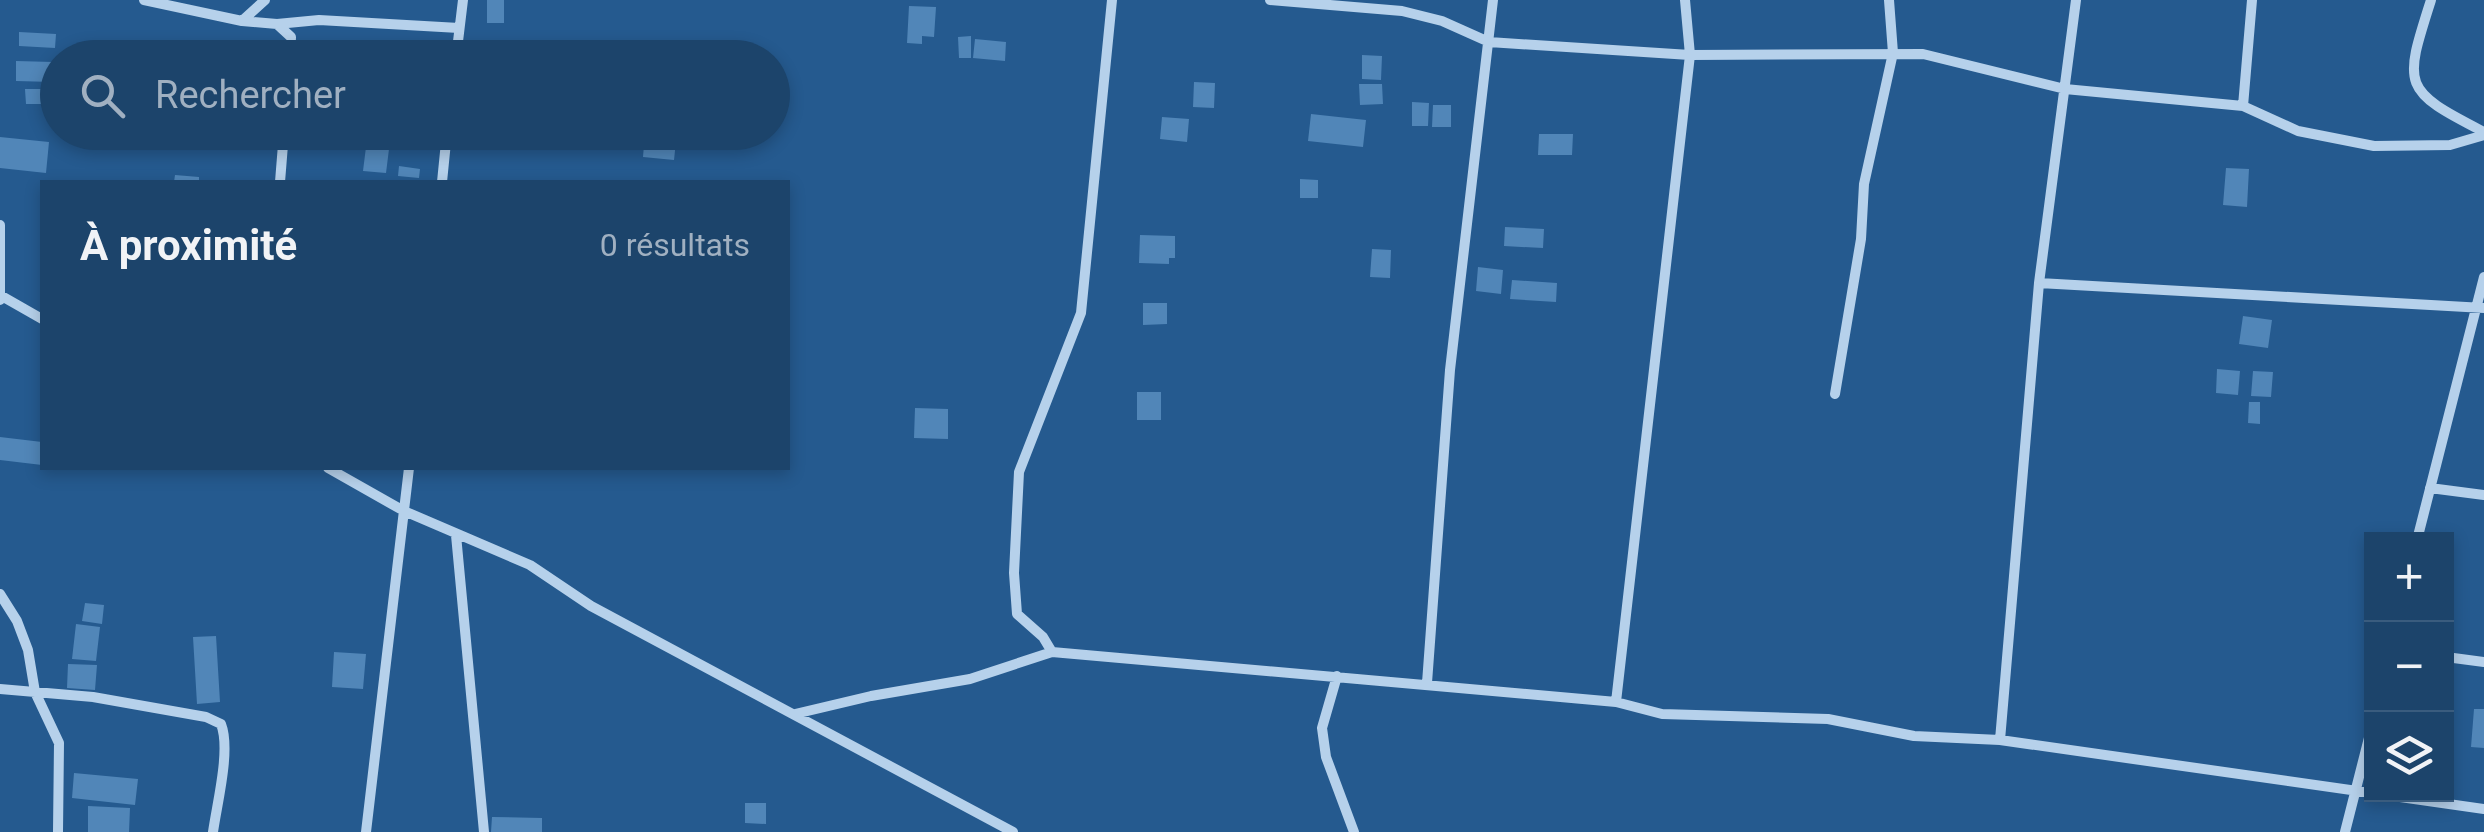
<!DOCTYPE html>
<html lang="fr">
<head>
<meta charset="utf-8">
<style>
  body { margin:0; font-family:Roboto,sans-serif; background:#294e73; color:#f1f3f6 }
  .controls { position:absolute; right:30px; bottom:30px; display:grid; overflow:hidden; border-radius:0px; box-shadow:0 5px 15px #0003 }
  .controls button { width:90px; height:90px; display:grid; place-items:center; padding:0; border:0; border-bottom:2px solid #3a5c7e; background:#1c446b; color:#f1f3f6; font:50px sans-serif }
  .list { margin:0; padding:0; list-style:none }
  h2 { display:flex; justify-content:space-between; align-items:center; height:130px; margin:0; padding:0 40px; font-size:42px }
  h2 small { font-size:32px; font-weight:400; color:#a0b0c1 }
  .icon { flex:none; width:55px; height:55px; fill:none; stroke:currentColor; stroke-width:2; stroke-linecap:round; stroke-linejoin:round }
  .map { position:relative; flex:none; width:2484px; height:832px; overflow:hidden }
  .search { position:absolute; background:#1c446b; box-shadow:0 5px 15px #0003; left:40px; top:40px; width:750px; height:110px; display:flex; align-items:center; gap:25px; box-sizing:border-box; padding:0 35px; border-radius:55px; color:#a0b0c1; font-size:38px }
  .panel { position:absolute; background:#1c446b; box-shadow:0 5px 15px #0003; left:40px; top:180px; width:750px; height:290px; border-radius:0px }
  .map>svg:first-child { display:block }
  .building { fill:#5186b8 }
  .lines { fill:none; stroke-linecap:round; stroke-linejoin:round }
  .minor { stroke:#b6d1eb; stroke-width:10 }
</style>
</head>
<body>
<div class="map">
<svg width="2484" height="832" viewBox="0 0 2484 832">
  <rect width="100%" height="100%" fill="#255a8f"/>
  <path class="building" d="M 487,0 L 504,0 L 504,23 L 487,23 Z
    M 909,6 L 936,7 L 934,37 L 922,36 L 922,44 L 907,43 Z
    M 19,32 L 56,34 L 55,48 L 19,46 Z
    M 971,36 L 971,58 L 959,58 L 958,37 Z
    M 975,39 L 1006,42 L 1005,61 L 973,58 Z
    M 1362,55 L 1382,56 L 1381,80 L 1362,79 Z
    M 16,61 L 53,62 L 53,82 L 16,81 Z
    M 1194,82 L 1215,83 L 1214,108 L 1193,107 Z
    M 1359,84 L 1382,84 L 1383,104 L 1360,105 Z
    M 25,89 L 48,89 L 48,104 L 26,104 Z
    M 1412,102 L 1429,103 L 1428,126 L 1412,126 Z
    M 1433,105 L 1451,105 L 1451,127 L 1432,127 Z
    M 1311,114 L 1366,120 L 1363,147 L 1308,141 Z
    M 1162,117 L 1189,119 L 1187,142 L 1160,139 Z
    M 234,132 L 273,132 L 272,145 L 233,141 Z
    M 645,132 L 677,132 L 674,160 L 643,157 Z
    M 1539,134 L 1573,134 L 1572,155 L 1538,155 Z
    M 0,137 L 49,142 L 46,173 L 0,168 Z
    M 366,147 L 389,149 L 386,173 L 363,171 Z
    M 399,166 L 420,169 L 419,178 L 398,176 Z
    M 2226,168 L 2249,169 L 2247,207 L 2223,205 Z
    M 175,175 L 199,177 L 199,182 L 174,182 Z
    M 1300,179 L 1318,180 L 1318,198 L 1300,198 Z
    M 1505,227 L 1544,229 L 1543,248 L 1504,246 Z
    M 1140,235 L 1175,236 L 1175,258 L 1169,258 L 1169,264 L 1139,263 Z
    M 1372,249 L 1391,250 L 1390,278 L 1370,277 Z
    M 1478,267 L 1503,270 L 1501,294 L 1476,291 Z
    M 1512,280 L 1557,283 L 1556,302 L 1510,299 Z
    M 1143,303 L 1167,303 L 1167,324 L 1143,325 Z
    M 2243,316 L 2272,320 L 2268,348 L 2239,344 Z
    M 2217,369 L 2240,371 L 2238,395 L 2216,393 Z
    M 2253,371 L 2273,372 L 2271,397 L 2251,396 Z
    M 1137,392 L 1161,392 L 1161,420 L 1137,420 Z
    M 2249,402 L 2260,402 L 2260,424 L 2248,423 Z
    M 915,408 L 948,409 L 948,439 L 914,438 Z
    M 0,437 L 42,442 L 42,465 L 0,460 Z
    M 85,603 L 104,605 L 102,624 L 82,621 Z
    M 76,624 L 100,627 L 96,661 L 72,659 Z
    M 216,636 L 220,702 L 197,704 L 193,637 Z
    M 334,652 L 366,654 L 363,689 L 332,687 Z
    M 68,664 L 97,665 L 95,690 L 67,688 Z
    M 2474,709 L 2484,709 L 2484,748 L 2471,747 Z
    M 74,773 L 138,779 L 135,805 L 72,798 Z
    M 745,803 L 766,803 L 766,824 L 745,823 Z
    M 88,806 L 130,808 L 129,832 L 88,832 Z
    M 492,817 L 542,818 L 542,832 L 491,832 Z"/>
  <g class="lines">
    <path class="minor" d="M 144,0 L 242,21 L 277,24 L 319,20 L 459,28
      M 1270,0 L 1402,11 L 1442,21 L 1489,42 L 1690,55 L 1923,54 L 2065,89 L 2243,106 L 2298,131 L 2374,146 L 2450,145 L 2484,135
      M 2431,0 C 2403,87 2402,90 2484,132
      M 242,21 L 265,0
      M 278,25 L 291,37 L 290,58
      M 456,58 L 463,0
      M 2243,106 L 2252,0
      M 280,182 L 284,132
      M 442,182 L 447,132
      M 0,225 L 0,300
      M 2039,283 L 2484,308
      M 0,295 L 42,319
      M 1835,394 L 1861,239 L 1864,184 L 1893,53 L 1889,0
      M 328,468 L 404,511 L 530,565 L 591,606 L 1013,832
      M 2430,488 L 2484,495
      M 456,535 L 484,832
      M 2417,540 L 2484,277
      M 0,594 L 17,621 L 28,650 L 35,692 L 59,743 L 58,832
      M 1052,652 L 1043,637 L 1017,614 L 1014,573 L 1019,472 L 1081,313 L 1112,0
      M 2446,657 L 2484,662
      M 1337,676 L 1322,728 L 1326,757 L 1354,832
      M 1427,683 L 1450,370 L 1493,0
      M 0,689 L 93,697 L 206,717 L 221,724 C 231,750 217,803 213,832
      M 1616,702 L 1690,55 L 1685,0
      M 795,714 L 871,696 L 970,679 L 1052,652 L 1616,702 L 1662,714 L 1828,719 L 1914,736 L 2000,740 L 2484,809
      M 2000,740 L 2039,283 L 2076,0
      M 366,832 L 409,468
      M 2345,832 L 2372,726"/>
  </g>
</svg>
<div class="controls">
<button>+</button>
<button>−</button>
<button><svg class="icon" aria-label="layers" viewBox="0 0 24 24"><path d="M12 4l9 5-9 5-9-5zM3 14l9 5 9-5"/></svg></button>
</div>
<div class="search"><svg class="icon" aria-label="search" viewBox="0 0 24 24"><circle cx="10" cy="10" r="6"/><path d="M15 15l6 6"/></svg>Rechercher</div>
<section class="panel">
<h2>À proximité<small>0 résultats</small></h2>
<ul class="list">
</ul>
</section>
</div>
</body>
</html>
